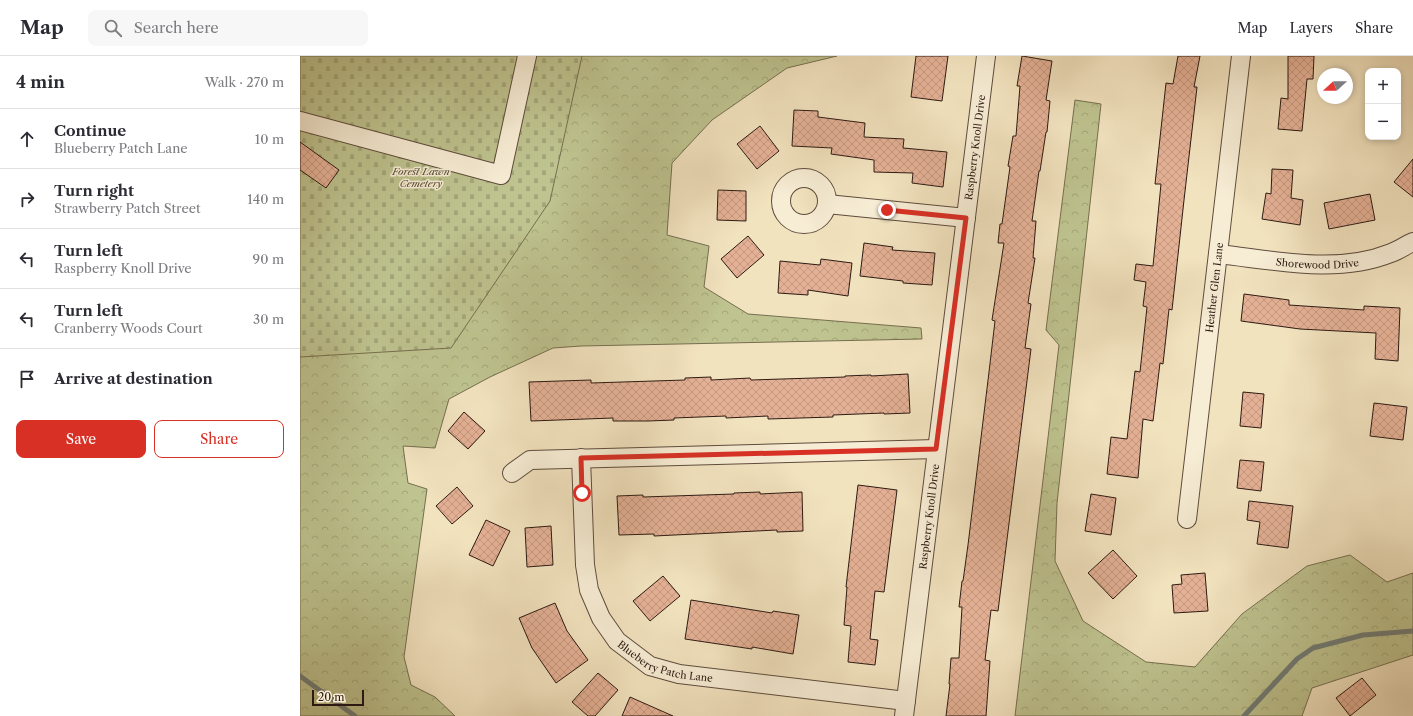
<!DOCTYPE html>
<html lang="en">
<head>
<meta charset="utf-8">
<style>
  body { margin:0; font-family:"Libre Caslon Text",serif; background:#f7f7f7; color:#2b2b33 }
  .controls { position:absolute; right:12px; top:12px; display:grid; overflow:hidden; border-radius:8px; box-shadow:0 2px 6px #0003 }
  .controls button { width:36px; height:36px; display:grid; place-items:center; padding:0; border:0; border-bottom:1px solid #e1e1e2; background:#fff; color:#2b2b33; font:20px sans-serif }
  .compass { position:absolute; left:1017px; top:12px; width:36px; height:36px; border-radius:50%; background:#fff; box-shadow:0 2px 6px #0003; rotate:249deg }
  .scale { position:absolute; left:12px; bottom:10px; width:52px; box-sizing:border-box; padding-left:4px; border:2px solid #2d1a12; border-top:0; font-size:11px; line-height:14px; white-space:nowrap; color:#2d1a12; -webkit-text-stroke:3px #f7edd5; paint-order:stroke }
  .stop { position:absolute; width:12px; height:12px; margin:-9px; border:3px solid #d93025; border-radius:50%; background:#fff }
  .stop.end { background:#d93025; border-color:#fff; box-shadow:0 1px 4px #0008 }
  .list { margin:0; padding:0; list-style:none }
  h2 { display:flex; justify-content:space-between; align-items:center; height:52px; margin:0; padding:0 16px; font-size:17px }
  h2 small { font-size:13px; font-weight:400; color:#7c7c81 }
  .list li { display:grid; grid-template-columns:26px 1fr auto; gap:12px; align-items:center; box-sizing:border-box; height:60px; padding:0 16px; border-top:1px solid #e1e1e2 }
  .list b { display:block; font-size:15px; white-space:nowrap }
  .list p { margin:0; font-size:13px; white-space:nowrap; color:#7c7c81 }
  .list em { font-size:13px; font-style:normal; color:#7c7c81 }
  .actions { display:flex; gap:8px; padding:12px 16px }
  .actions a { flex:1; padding:9px 0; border:1px solid #d93025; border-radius:8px; text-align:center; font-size:14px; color:#d93025 }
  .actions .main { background:#d93025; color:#fff }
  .icon { flex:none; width:22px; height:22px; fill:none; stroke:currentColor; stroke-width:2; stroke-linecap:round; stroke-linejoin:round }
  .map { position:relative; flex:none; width:1113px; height:660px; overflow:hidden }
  header { display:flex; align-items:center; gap:24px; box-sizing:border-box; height:56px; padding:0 20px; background:#fff; border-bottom:1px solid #e1e1e2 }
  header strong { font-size:19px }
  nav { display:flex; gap:22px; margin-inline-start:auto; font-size:14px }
  .search { width:280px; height:36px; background:#f7f7f7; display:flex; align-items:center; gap:10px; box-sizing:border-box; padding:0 14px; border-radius:8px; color:#7c7c81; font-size:15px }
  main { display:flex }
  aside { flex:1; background:#fff }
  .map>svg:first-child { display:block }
  .forest { fill:url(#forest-crowns); stroke:#766e50 }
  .cemetery { fill:url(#cemetery-stones); stroke:#766e50 }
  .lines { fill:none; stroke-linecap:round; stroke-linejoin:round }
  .stream { stroke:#707c76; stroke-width:5 }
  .building { fill:url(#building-cross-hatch); stroke:#2d1a12 }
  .minor-casing { stroke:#5e4c3d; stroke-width:20 }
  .minor { stroke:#f7edd5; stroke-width:18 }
  .route { stroke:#d93025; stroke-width:5 }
  .labels { text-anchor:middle; stroke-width:3; stroke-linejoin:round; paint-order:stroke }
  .street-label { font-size:10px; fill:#2d1a12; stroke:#f7edd5 }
  .park-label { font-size:10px; font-style:italic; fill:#584d38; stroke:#f7edd5 }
</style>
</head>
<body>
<header>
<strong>Map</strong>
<div class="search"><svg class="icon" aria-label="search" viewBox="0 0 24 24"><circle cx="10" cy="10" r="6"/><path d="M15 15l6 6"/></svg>Search here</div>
<nav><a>Map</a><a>Layers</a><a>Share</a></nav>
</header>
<main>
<aside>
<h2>4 min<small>Walk · 270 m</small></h2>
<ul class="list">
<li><svg class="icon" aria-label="ahead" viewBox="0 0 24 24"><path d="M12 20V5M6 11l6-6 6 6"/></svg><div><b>Continue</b><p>Blueberry Patch Lane</p></div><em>10 m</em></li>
<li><svg class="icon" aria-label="right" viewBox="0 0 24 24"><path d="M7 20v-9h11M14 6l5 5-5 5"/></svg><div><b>Turn right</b><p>Strawberry Patch Street</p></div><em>140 m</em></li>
<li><svg class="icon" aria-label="left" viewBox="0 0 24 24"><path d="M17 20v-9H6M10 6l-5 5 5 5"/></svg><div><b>Turn left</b><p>Raspberry Knoll Drive</p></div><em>90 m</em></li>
<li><svg class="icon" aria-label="left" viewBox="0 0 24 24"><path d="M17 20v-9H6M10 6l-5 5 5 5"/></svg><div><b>Turn left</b><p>Cranberry Woods Court</p></div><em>30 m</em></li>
<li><svg class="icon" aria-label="arrive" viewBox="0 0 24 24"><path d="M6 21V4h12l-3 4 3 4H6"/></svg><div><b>Arrive at destination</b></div></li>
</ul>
<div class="actions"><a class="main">Save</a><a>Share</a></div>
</aside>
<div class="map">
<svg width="1113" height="660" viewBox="0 0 1113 660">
  <defs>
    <pattern id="forest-crowns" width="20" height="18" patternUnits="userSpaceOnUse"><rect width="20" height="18" fill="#bec38f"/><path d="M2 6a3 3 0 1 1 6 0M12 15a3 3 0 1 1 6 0" fill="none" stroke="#a4a77a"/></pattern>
    <pattern id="cemetery-stones" width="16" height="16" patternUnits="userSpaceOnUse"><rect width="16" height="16" fill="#bec38f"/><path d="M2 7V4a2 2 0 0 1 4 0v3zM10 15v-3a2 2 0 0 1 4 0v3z" fill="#a4a77a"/></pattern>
    <pattern id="building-cross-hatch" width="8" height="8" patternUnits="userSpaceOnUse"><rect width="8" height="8" fill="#e5b196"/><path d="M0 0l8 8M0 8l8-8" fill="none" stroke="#c59880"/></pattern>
  </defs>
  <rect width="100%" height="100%" fill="#f2e3bf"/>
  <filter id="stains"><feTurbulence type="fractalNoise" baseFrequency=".005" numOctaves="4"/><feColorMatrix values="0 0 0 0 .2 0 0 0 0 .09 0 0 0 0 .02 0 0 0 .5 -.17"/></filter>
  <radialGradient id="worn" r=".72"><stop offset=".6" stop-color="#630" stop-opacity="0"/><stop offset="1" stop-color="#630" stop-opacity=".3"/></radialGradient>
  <path class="forest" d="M 209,0 L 537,0 L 487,12 L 412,64 L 372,107 L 367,179 L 409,190 L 404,231 L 448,258 L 621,272 L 622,283 L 281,290 L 253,292 L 190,321 L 149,343 L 135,392 L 103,390 L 108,427 L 127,433 L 104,601 L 111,629 L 135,641 L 155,660 L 0,660 L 0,180 Z
    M 775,44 L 801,48 L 757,447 L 755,505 L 783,565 L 846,606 L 895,611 L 942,558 L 1007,510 L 1050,499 L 1087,526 L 1113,517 L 1113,599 L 1012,632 L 1002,660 L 715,660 L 759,289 L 746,274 Z"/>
  <path class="cemetery" d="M 0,0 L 282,0 L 250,145 L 151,292 L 0,301 Z"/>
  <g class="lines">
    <path class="stream" d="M 0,620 L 55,660
      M 944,660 L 997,603 L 1013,592 L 1063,579 L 1113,575"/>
  </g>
  <path class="building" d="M 616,0 L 648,0 L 642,45 L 611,41 Z
    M 722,0 L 752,5 L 746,44 L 750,45 L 747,76 L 746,76 L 740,115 L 739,115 L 732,165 L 736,165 L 733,202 L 735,202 L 728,247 L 731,248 L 725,292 L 731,293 L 698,555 L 691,554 L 685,604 L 690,605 L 686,660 L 646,660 L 650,628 L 649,628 L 651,602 L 659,602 L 662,551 L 659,551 L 662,525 L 663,525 L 668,489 L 689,316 L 695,265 L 692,264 L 704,187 L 698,187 L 700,168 L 702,168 L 710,111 L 708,110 L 713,80 L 716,80 L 720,30 L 717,30 Z
    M 878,0 L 900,0 L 894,31 L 897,31 L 884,144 L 872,254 L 869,253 L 863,308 L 860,307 L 853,365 L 843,363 L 838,422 L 807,418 L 811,381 L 827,383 L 835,315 L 840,316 L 847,251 L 843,250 L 846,226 L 834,224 L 836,208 L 853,210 L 861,128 L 855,128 L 866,27 L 873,28 Z
    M 988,0 L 1014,0 L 1013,23 L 1007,23 L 1002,75 L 978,73 L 981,42 L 988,43 Z
    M 494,54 L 518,55 L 518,61 L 565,67 L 564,81 L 604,83 L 603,92 L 647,96 L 643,131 L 612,127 L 613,117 L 574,116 L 574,104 L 531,98 L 532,92 L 492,90 Z
    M 460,70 L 479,95 L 457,113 L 437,88 Z
    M 0,86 L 39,114 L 26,132 L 0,114 Z
    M 1113,103 L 1113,141 L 1094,126 Z
    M 972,113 L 993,114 L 991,142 L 1003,144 L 1000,169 L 962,163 L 966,137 L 971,138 Z
    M 418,134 L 446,135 L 446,165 L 417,164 Z
    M 1070,138 L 1075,164 L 1029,173 L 1024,147 Z
    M 448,180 L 464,199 L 437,222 L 421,203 Z
    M 564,187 L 593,191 L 592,194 L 635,197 L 632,229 L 603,227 L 603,225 L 560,220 Z
    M 521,203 L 552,207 L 548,240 L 508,234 L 508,239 L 478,237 L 480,205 L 520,209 Z
    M 944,238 L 989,244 L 989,249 L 1064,254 L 1064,250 L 1100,252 L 1098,305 L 1075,303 L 1076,277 L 1000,273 L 941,265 Z
    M 608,318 L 610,357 L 584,358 L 584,357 L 533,359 L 533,361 L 468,363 L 468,360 L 426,362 L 426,360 L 374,362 L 374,364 L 348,365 L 313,365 L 313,362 L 231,365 L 229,326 L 291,324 L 291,327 L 385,324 L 385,322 L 411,321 L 411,324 L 450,322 L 451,324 L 545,321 L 545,320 L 571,319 L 571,320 Z
    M 943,336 L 964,338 L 961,372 L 940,370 Z
    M 1074,347 L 1107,351 L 1103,384 L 1070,380 Z
    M 164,356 L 185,375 L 168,393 L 148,375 Z
    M 940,404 L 964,406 L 961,435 L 937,432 Z
    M 558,429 L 597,434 L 584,536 L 575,535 L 570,583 L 578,584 L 575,609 L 548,606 L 551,570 L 544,569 L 547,531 L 546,531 Z
    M 157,431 L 173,450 L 152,468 L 136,450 Z
    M 460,436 L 460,438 L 502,436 L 503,475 L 477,476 L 477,474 L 354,480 L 354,478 L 319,479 L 317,440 L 343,439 L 343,441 L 434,438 L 434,437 Z
    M 791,438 L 816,442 L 811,479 L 785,475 Z
    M 949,445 L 993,450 L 988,492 L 957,488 L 960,466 L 947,464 Z
    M 186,464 L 210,475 L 193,510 L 169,499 Z
    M 251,470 L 253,509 L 227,511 L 225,472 Z
    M 813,494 L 837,520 L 813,543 L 788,517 Z
    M 905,517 L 908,555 L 874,557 L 872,529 L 882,528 L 881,519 Z
    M 363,520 L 380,540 L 350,565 L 333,545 Z
    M 391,544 L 472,557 L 473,555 L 499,559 L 493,598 L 452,591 L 452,593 L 385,583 Z
    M 255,547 L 267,575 L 288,604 L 256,627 L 232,592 L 219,562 Z
    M 298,617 L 318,634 L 295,660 L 288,660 L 272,646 Z
    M 1062,622 L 1076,639 L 1050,660 L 1036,642 Z
    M 330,641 L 373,660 L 322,660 Z"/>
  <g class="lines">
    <g class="minor-casing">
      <g id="minor">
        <path d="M 0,65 L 201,119 L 227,0"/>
        <circle cx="504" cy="145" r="23"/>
        <path d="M 527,148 L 666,162"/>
        <path id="s1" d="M 918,198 C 974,204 1036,219 1091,197 C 1099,194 1106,189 1113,186"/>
        <path id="s2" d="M 281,402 L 285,509 L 289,534 L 301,562 L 317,585 L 350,610 L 379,618 L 606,645"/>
        <path d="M 212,417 L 230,404 L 636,393"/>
        <path id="s3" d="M 887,463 L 941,0"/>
        <path id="s4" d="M 604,660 L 686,0"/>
      </g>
    </g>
    <use href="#minor" class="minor"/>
  </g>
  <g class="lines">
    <path class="route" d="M 282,437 L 281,402 L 636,393 L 666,162 L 587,154"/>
  </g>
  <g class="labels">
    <g class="street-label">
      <text dy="4" stroke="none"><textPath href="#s4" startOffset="573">Raspberry Knoll Drive</textPath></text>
      <text dy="4" stroke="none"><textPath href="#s1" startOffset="100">Shorewood Drive</textPath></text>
      <text dy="4" stroke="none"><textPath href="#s3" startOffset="233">Heather Glen Lane</textPath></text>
      <text dy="4" stroke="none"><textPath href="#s4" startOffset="201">Raspberry Knoll Drive</textPath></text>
      <text dy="4" stroke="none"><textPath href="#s2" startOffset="245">Blueberry Patch Lane</textPath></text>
    </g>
    <g class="park-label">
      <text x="121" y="119">Forest Lawn<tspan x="121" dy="12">Cemetery</tspan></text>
    </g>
  </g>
  <rect width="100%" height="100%" filter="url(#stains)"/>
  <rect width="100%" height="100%" fill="url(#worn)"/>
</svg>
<div class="controls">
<button>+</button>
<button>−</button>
</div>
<svg class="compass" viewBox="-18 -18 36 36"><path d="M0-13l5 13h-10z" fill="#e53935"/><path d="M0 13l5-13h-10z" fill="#7c7c81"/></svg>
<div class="scale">20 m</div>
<div class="stop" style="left:282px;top:437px"></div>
<div class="stop end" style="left:587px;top:154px"></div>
</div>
</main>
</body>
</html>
